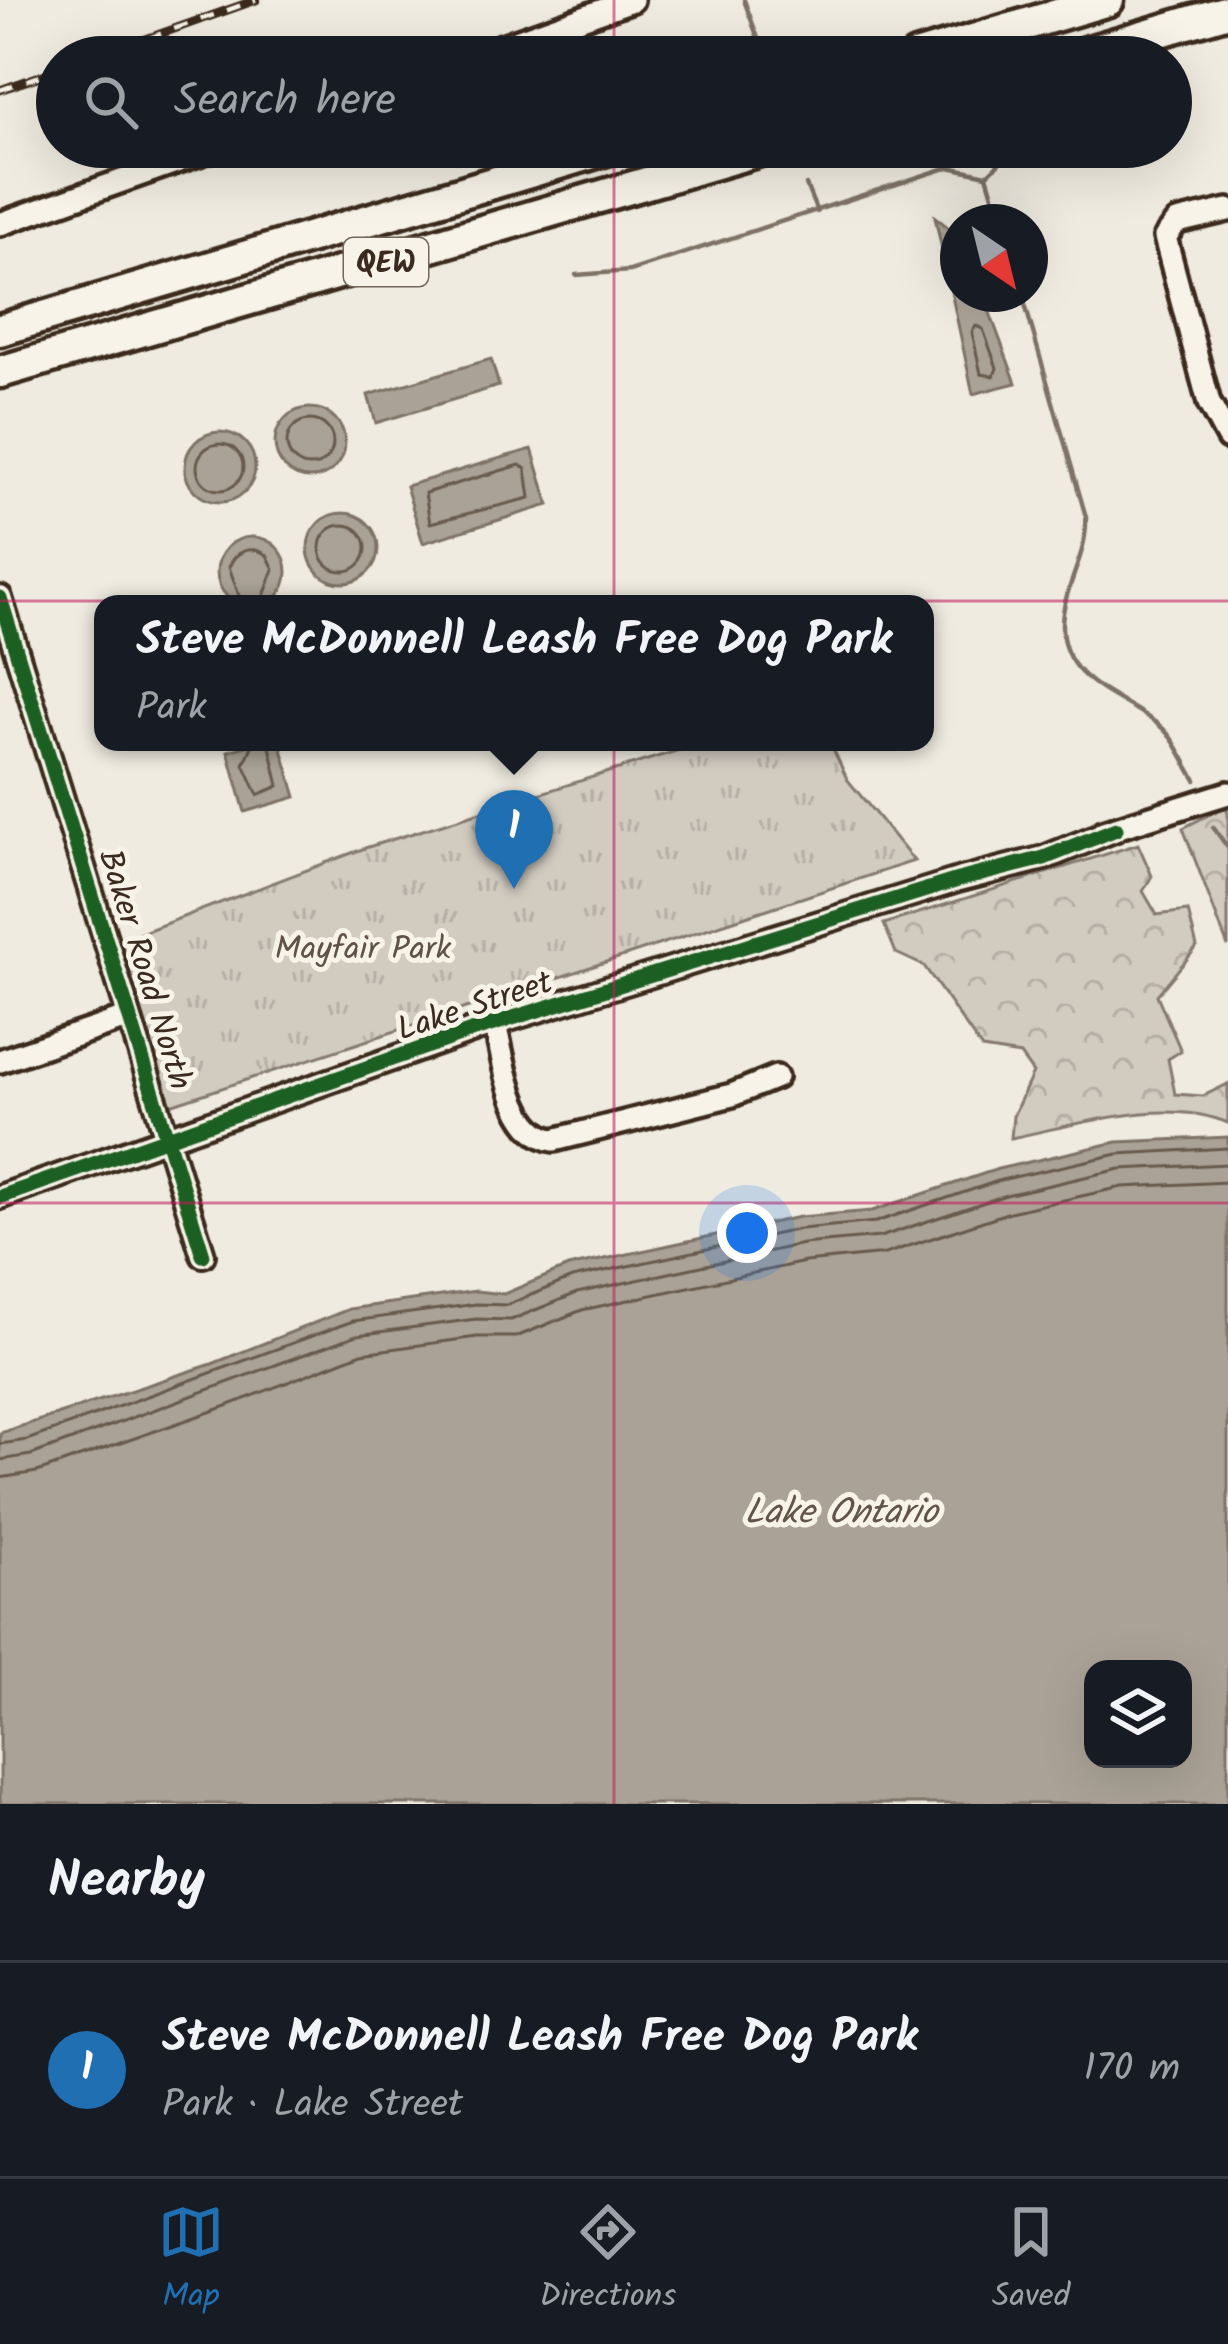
<!DOCTYPE html>
<html lang="en">
<head>
<meta charset="utf-8">
<style>
  body { margin:0; font-family:Kalam,sans-serif; background:#20242c; color:#f1f3f6 }
  .controls { position:absolute; right:36px; bottom:36px; display:grid; overflow:hidden; border-radius:24px; box-shadow:0 12px 48px #0002 }
  .controls button { width:108px; height:108px; display:grid; place-items:center; padding:0; border:0; border-bottom:3px solid #363941; background:#171b24; color:#f1f3f6; font:60px sans-serif }
  .compass { position:absolute; left:940px; top:204px; width:108px; height:108px; border-radius:50%; background:#171b24; box-shadow:0 12px 48px #0002; rotate:145deg }
  .you { position:absolute; left:747px; top:1233px; width:42px; height:42px; margin:-30px; border:9px solid #fff; border-radius:50%; background:#1a73e8; box-shadow:0 0 0 18px #1a73e833 }
  .badge { display:grid; place-items:center; width:78px; height:78px; border-radius:50%; background:#1f6fb2; color:#fff; font-size:39px; font-weight:700 }
  .pin { position:absolute; translate:-50% -99px; filter:drop-shadow(0 3px 6px #0008) }
  .pin::after { content:''; position:absolute; top:63px; width:42px; height:36px; background:inherit; clip-path:polygon(0 0,100% 0,50% 100%) }
  .popup { position:absolute; left:94px; top:595px; width:840px; height:156px; box-sizing:border-box; display:grid; place-content:center; border-radius:24px; background:#171b24; filter:drop-shadow(0 3px 9px #0005); font-size:39px; white-space:nowrap; color:#9ea1a6 }
  .popup b { font-size:45px; color:#f1f3f6 }
  .popup::after { content:''; position:absolute; left:50%; top:100%; margin-left:-24px; border:24px solid transparent; border-top-color:#171b24 }
  .list { margin:0; padding:0; list-style:none }
  h2 { display:flex; justify-content:space-between; align-items:center; height:156px; margin:0; padding:0 48px; font-size:51px }
  h2 small { font-size:39px; font-weight:400; color:#9ea1a6 }
  .list li { display:grid; grid-template-columns:78px 1fr auto; gap:36px; align-items:center; box-sizing:border-box; height:216px; padding:0 48px; border-top:3px solid #363941 }
  .list b { display:block; font-size:45px; white-space:nowrap }
  .list p { margin:0; font-size:39px; white-space:nowrap; color:#9ea1a6 }
  .list em { font-size:39px; font-style:normal; color:#9ea1a6 }
  .icon { flex:none; width:66px; height:66px; fill:none; stroke:currentColor; stroke-width:2; stroke-linecap:round; stroke-linejoin:round }
  .map { position:relative; flex:none; width:1228px; height:1804px; overflow:hidden }
  .search { position:absolute; background:#171b24; box-shadow:0 12px 48px #0002; left:36px; right:36px; top:36px; height:132px; display:flex; align-items:center; gap:30px; box-sizing:border-box; padding:0 42px; border-radius:66px; color:#9ea1a6; font-size:45px }
  .sheet { height:372px; background:#171b24 }
  nav { display:flex; justify-content:space-around; align-items:center; box-sizing:border-box; height:168px; border-top:3px solid #363941; background:#171b24; font-size:33px; color:#9ea1a6 }
  nav a { display:grid; justify-items:center; gap:6px }
  nav .on { color:#1f6fb2 }
  .map>svg:first-child { display:block }
  .forest { fill:url(#forest-crowns); stroke:#867a6f; stroke-width:3 }
  .park { fill:url(#park-tufts); stroke:#867a6f; stroke-width:3 }
  .water { fill:#aaa296; stroke:#7e7266; stroke-width:3; fill-rule:evenodd }
  .lines { fill:none; stroke-linecap:round; stroke-linejoin:round }
  .shore { stroke:#675a4e; stroke-width:3 }
  .stream { stroke:#7e7266; stroke-width:4.5 }
  .minor-casing { stroke:#3b2a1e; stroke-width:30 }
  .highway-casing { stroke:#3b2a1e; stroke-width:39 }
  .minor { stroke:#f7f3e8; stroke-width:21 }
  .highway { stroke:#f7f3e8; stroke-width:30 }
  .rail-casing { stroke:#3b2a1e; stroke-width:9 }
  .rail { stroke:#f7f3e8; stroke-width:4.5; stroke-dasharray:14; stroke-linecap:butt }
  .cycleway-casing { stroke:#f7f3e8; stroke-width:22 }
  .cycleway { stroke:#1b5e20; stroke-width:15 }
  .grid { fill:none; stroke:#c2185b; stroke-width:3; stroke-opacity:0.55 }
  .labels { text-anchor:middle; stroke-width:10; stroke-linejoin:round; paint-order:stroke }
  .shield { fill:#f7f3e8; stroke:#73665b; stroke-width:3 }
  .shield-label { font-size:30px; font-weight:bold; fill:#3b2a1e }
  .park-label { font-size:33px; fill:#605246; stroke:#f7f3e8 }
  .street-label { font-size:33px; fill:#3b2a1e; stroke:#f7f3e8 }
  .water-label { font-size:36px; font-style:italic; fill:#625448; stroke:#f7f3e8 }
</style>
</head>
<body>
<div class="map">
<svg width="1228" height="1804" viewBox="0 0 1228 1804">
  <defs>
    <pattern id="forest-crowns" width="20" height="18" patternUnits="userSpaceOnUse" patternTransform="scale(3)"><rect width="20" height="18" fill="#d1cbc0"/><path d="M2 6a3 3 0 1 1 6 0M12 15a3 3 0 1 1 6 0" fill="none" stroke="#b4aea5"/></pattern>
    <pattern id="park-tufts" width="24" height="20" patternUnits="userSpaceOnUse" patternTransform="scale(3)"><rect width="24" height="20" fill="#d1cbc0"/><path d="M3 7l-1-3M5 7V3M7 7l1-3M15 17l-1-3M17 17v-4M19 17l1-3" fill="none" stroke="#b4aea5"/></pattern>
  </defs>
  <rect width="100%" height="100%" fill="#efebe0"/>
  <filter id="ink" filterUnits="userSpaceOnUse"><feTurbulence type="fractalNoise" baseFrequency=".00833" numOctaves="2"/><feDisplacementMap in="SourceGraphic" scale="24" xChannelSelector="R" yChannelSelector="G"/><feConvolveMatrix kernelMatrix="1 2 1 2 8 2 1 2 1" color-interpolation-filters="sRGB"/></filter>
  <g filter="url(#ink)">
    <path class="forest" d="M 1226,806 L 1228,813 L 1228,947 L 1183,828 Z
      M 1138,844 L 1152,876 L 1143,891 L 1157,915 L 1188,911 L 1197,947 L 1157,995 L 1181,1051 L 1168,1059 L 1175,1094 L 1203,1096 L 1228,1084 L 1228,1123 C 1165,1096 1076,1125 1011,1138 L 1013,1116 L 1033,1073 L 1020,1055 L 982,1049 L 924,966 L 896,953 L 884,924 Z"/>
    <path class="park" d="M 705,742 L 830,742 L 847,779 L 914,861 L 167,1106 L 117,942 L 365,848 Z"/>
    <path class="water" d="M 935,217 L 958,235 L 958,294 L 983,294 L 1016,383 L 973,394 Z
      M 491,359 L 499,386 L 376,423 L 368,395 Z
      M275 443a35 35 0 1 1 70 0a35 35 0 1 1-70 0Z
      M185 467a35 35 0 1 1 70 0a35 35 0 1 1-70 0Z
      M 532,449 L 549,505 L 423,543 L 406,486 Z
      M308 548a35 35 0 1 1 70 0a35 35 0 1 1-70 0Z
      M217 572a35 35 0 1 1 70 0a35 35 0 1 1-70 0Z
      M 261,742 L 280,742 L 296,797 L 245,812 L 228,751 Z
      M 1228,1137 L 1228,1804 L 0,1804 L 0,1433 L 212,1364 L 349,1309 L 476,1291 L 504,1294 L 568,1267 L 799,1217 L 872,1211 L 998,1169 L 1117,1142 ZM 1093,1669 L 1183,1669 L 1183,1759 L 1093,1759 Z"/>
    <g class="lines">
      <path class="shore" d="M 976,326 L 983,329 L 997,368 L 994,376 L 981,374 L 972,332 Z
        M287 443a23 23 0 1 1 46 0a23 23 0 1 1-46 0Z
        M197 467a23 23 0 1 1 46 0a23 23 0 1 1-46 0Z
        M 520,465 L 526,469 L 530,498 L 430,523 L 425,493 Z
        M320 548a23 23 0 1 1 46 0a23 23 0 1 1-46 0Z
        M 242,604 L 229,567 C 236,550 251,545 267,555 L 274,569 L 261,604
        M 254,742 L 244,764 L 258,795 L 279,786 L 269,742
        M 0,1444 L 27,1440 L 353,1321 L 476,1304 L 507,1305 L 572,1278 L 800,1229 L 876,1222 L 1001,1180 L 1118,1154 L 1228,1148
        M 0,1460 L 31,1455 L 357,1335 L 476,1319 L 511,1320 L 577,1293 L 803,1244 L 880,1237 L 1006,1195 L 1120,1169 L 1228,1164
        M 0,1478 L 37,1472 L 227,1406 L 362,1353 L 477,1337 L 516,1337 L 582,1310 L 805,1262 L 885,1254 L 1010,1212 L 1122,1187 L 1228,1182"/>
      <path class="stream" d="M 744,0 L 763,52
        M 285,48 L 287,57
        M 987,175 L 1001,222
        M 987,175 L 1016,147
        M 806,185 L 817,212
        M 576,275 L 630,271 L 949,167 L 987,175
        M 1022,294 L 1086,517 C 1088,556 1063,587 1062,624 C 1061,684 1124,696 1160,726 C 1175,738 1185,763 1196,780
        M 1213,827 L 1228,848"/>
      <g class="minor-casing">
        <path id="minor" d="M 471,57 L 632,0
          M 1228,210 L 1177,222 L 1165,237 L 1209,403 L 1228,438
          M 0,224 L 218,147
          M 0,598 L 203,1255
          M 1103,832 L 1228,793
          M 495,1024 C 504,1059 511,1134 554,1140 L 732,1095 L 776,1077
          M 0,1061 L 129,1017
          M 0,1197 L 474,1030 L 958,880 L 1044,858 L 1116,829"/>
      </g>
      <g class="highway-casing">
        <path id="highway" d="M 916,57 L 1108,0
          M 1072,57 L 1228,11
          M 0,330 L 613,147
          M 0,372 L 770,147"/>
      </g>
      <use href="#minor" class="minor"/>
      <use href="#highway" class="highway"/>
      <g class="rail-casing">
        <path id="rail" d="M 95,57 L 256,0
          M 0,90 L 57,70"/>
      </g>
      <use href="#rail" class="rail"/>
      <g class="cycleway-casing">
        <path id="cycleway" d="M 0,598 L 203,1255
          M 0,1197 L 474,1030 L 958,880 L 1044,858 L 1116,829"/>
      </g>
      <use href="#cycleway" class="cycleway"/>
    </g>
  </g>
  <path class="grid" d="M 614,0 L 614,57M 614,147 L 614,1804M 0,601 L 1228,601M 0,1203 L 1228,1203"/>
  <g class="labels">
    <rect class="shield" x="344" y="238" width="84" height="48" rx="9"/>
    <g class="shield-label">
      <text x="386" y="272">QEW</text>
    </g>
    <g class="park-label">
      <text x="363" y="959">Mayfair Park</text>
    </g>
    <g class="street-label">
      <text transform="translate(147 969) rotate(73)" y="12">Baker Road North</text>
      <text transform="translate(474 1004) rotate(-18)" y="12">Lake Street</text>
    </g>
    <g class="water-label">
      <text x="841" y="1523">Lake Ontario</text>
    </g>
  </g>
</svg>
<div class="controls">
<button><svg class="icon" aria-label="layers" viewBox="0 0 24 24"><path d="M12 4l9 5-9 5-9-5zM3 14l9 5 9-5"/></svg></button>
</div>
<svg class="compass" viewBox="-18 -18 36 36"><path d="M0-13l5 13h-10z" fill="#e53935"/><path d="M0 13l5-13h-10z" fill="#9ea1a6"/></svg>
<div class="you"></div>
<div class="pin badge" style="left:514px;top:889px">1</div>
<div class="popup"><b>Steve McDonnell Leash Free Dog Park</b>Park</div>
<div class="search"><svg class="icon" aria-label="search" viewBox="0 0 24 24"><circle cx="10" cy="10" r="6"/><path d="M15 15l6 6"/></svg>Search here</div>
</div>
<section class="sheet">
<h2>Nearby<small></small></h2>
<ul class="list">
<li><span class="badge">1</span><div><b>Steve McDonnell Leash Free Dog Park</b><p>Park · Lake Street</p></div><em>170 m</em></li>
</ul>
</section>
<nav>
<a class="on"><svg class="icon" aria-label="map" viewBox="0 0 24 24"><path d="M3 6l6-2 6 2 6-2v14l-6 2-6-2-6 2zM9 4v14M15 6v14"/></svg>Map</a>
<a><svg class="icon" aria-label="directions" viewBox="0 0 24 24"><path d="M12 3l9 9-9 9-9-9zM9 14v-3h6M13 9l2 2-2 2"/></svg>Directions</a>
<a><svg class="icon" aria-label="saved" viewBox="0 0 24 24"><path d="M7 4h10v16l-5-4-5 4z"/></svg>Saved</a>
</nav>
</body>
</html>
